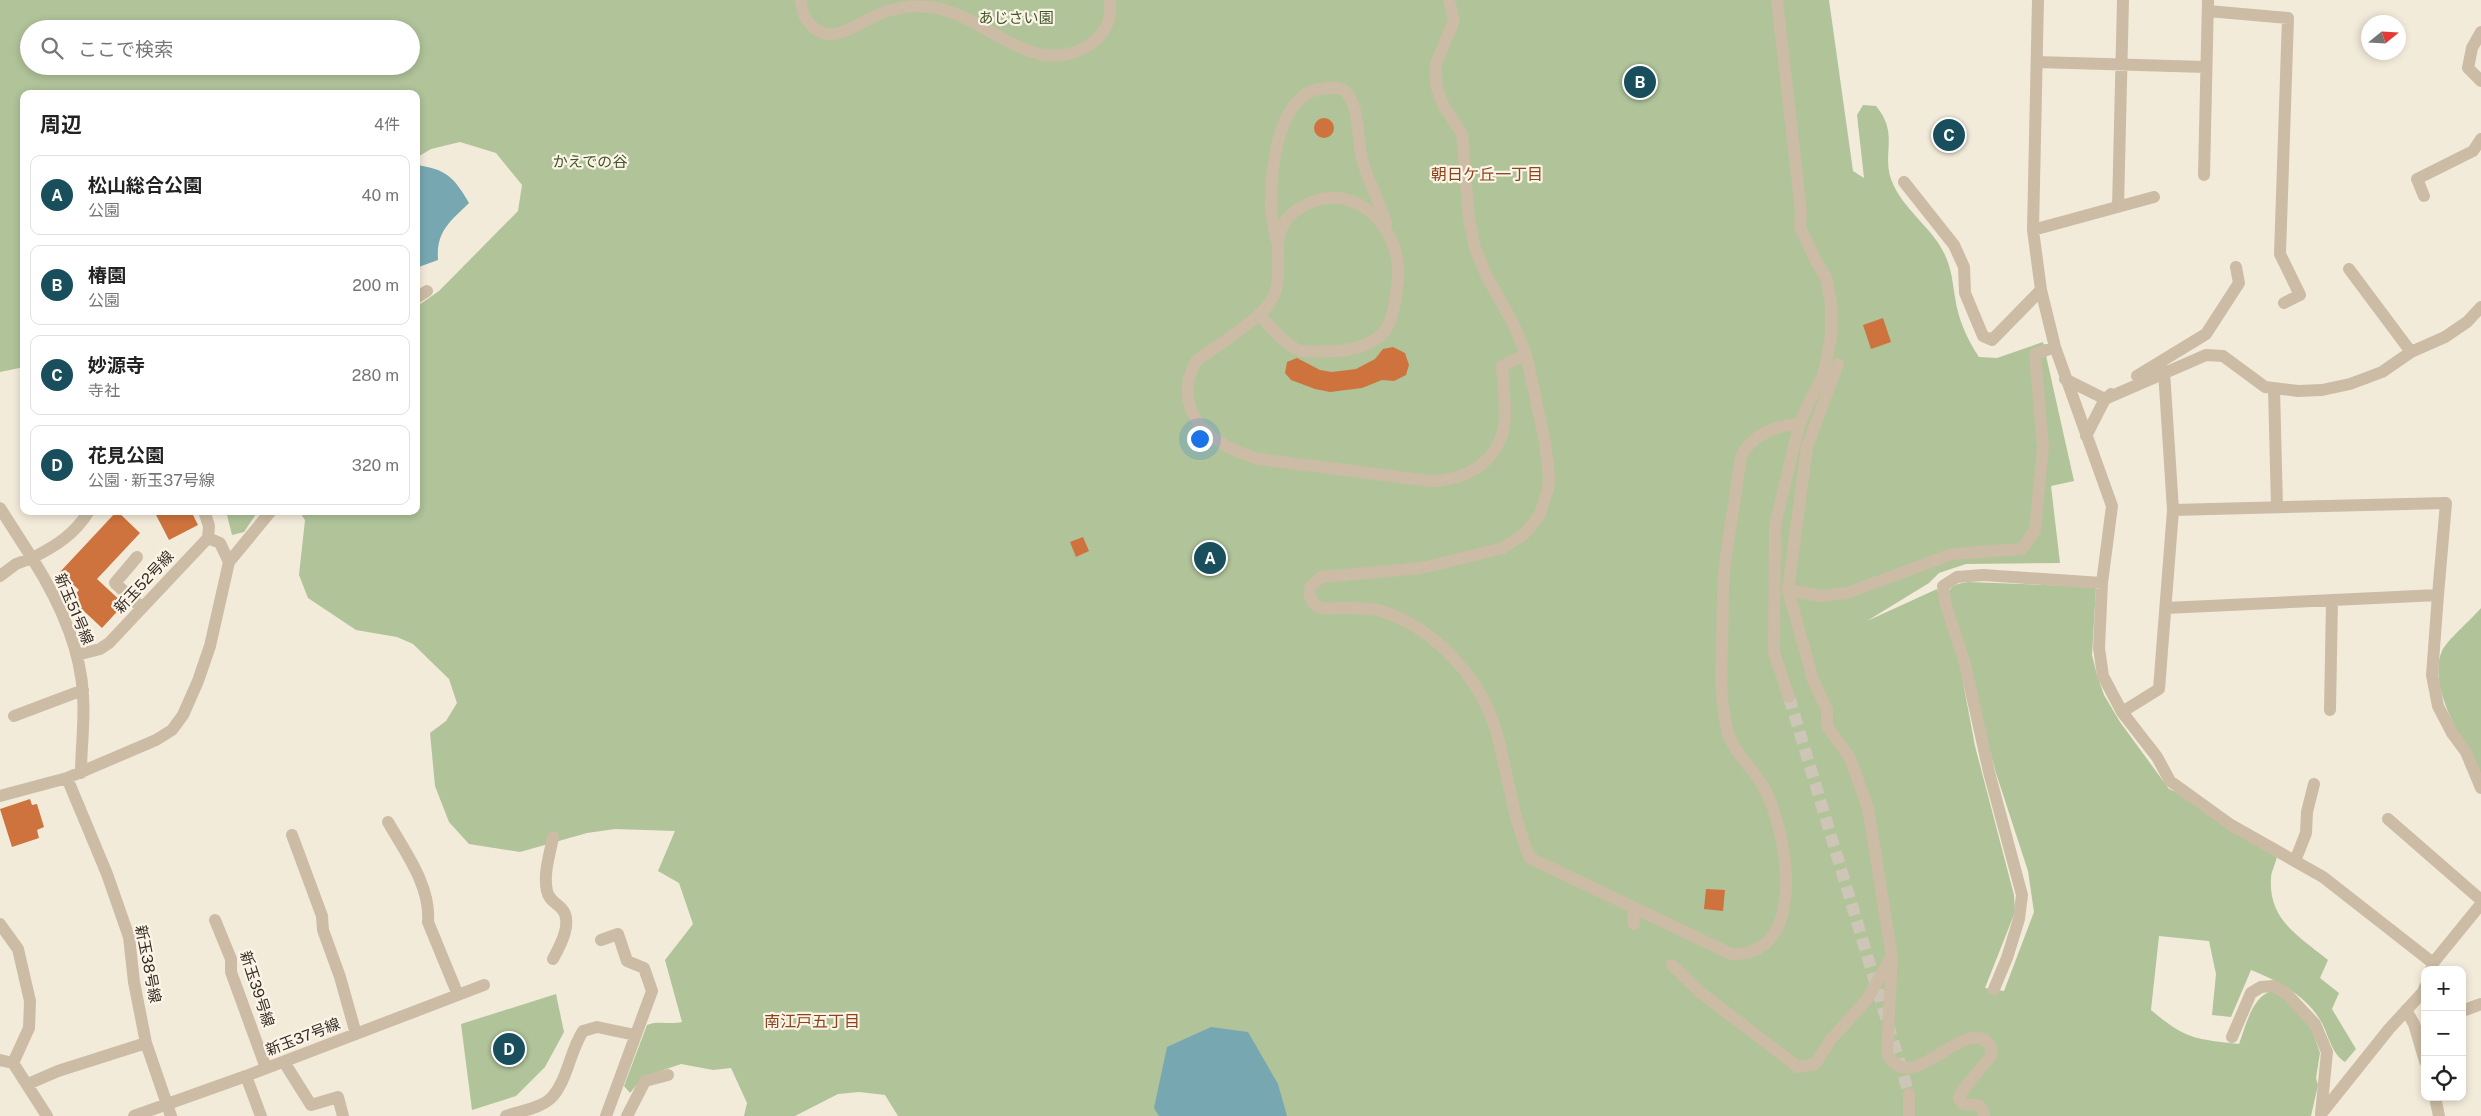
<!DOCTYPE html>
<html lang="ja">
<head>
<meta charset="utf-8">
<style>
  body { margin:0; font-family:"Public Sans","Noto Sans JP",sans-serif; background:#f2f2f2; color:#222 }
  .controls { position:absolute; right:15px; bottom:15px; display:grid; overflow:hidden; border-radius:10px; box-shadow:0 2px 8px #0003 }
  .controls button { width:45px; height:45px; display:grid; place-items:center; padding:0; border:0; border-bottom:1px solid #e0e0e0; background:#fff; color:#222; font:25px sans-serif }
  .compass { position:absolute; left:2361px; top:15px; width:45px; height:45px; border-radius:50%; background:#fff; box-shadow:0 2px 8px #0003; rotate:72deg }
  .you { position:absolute; left:1199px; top:438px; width:18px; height:18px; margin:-12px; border:4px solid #fff; border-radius:50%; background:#1a73e8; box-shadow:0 0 0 8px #1a73e833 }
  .badge { display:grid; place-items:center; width:32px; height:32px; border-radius:50%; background:#194f5c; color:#fff; font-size:16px; font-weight:700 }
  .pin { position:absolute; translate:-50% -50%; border:2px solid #fff; box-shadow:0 1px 5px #0006 }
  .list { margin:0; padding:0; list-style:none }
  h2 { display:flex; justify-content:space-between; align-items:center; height:65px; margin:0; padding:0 20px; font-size:21px }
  h2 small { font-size:16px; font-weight:400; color:#767676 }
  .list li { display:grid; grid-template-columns:32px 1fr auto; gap:15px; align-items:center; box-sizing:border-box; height:80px; margin:0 10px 10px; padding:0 10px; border:1px solid #e0e0e0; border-radius:10px }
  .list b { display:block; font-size:19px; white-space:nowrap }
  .list p { margin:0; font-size:16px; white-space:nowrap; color:#767676 }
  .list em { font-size:16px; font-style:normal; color:#767676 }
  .icon { flex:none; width:28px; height:28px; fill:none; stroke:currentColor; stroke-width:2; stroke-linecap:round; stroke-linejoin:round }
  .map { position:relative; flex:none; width:2481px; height:1116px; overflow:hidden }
  .search { position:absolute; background:#fff; box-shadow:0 2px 8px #0003; left:20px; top:20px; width:400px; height:55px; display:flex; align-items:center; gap:12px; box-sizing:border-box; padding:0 18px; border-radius:28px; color:#767676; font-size:19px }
  .panel { position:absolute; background:#fff; box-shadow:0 2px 8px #0003; left:20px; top:90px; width:400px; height:425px; border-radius:10px }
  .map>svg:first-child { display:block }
  .green { fill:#b0c399; fill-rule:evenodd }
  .water { fill:#77a8b2 }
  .building { fill:#ce733d }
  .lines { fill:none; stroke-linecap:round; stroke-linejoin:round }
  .minor-tunnel { stroke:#cdc5b6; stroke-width:12; stroke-dasharray:12 6; stroke-linecap:butt }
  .minor { stroke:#ccbca5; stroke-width:12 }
  .labels { text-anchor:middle; stroke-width:4.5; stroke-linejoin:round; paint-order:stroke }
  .park-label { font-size:15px; fill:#405729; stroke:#fbf4e7 }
  .street-label { font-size:15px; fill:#372e27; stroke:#fbf4e7 }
  .neighbourhood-label { font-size:16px; fill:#8c441a; stroke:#fbf4e7 }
</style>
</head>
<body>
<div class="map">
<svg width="2481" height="1116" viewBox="0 0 2481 1116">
  <rect width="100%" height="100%" fill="#f3ebda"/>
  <path class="green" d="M 0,0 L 1829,0 L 1853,171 L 1864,178 L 1857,115 L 1863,105 L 1876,106 C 1899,133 1882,153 1891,179 C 1902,209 1931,226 1944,253 C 1952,270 1952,279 1955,297 C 1958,319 1967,339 1979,357 L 1997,358 L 2043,342 L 2074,481 L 2051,486 L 2060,563 L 1966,564 L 1939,573 L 1929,583 L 1867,621 L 1937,589 L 1957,650 L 1975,746 L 2014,895 L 2015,912 L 1985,988 L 2004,991 L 2034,912 L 2028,871 L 1996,773 L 1947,594 C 1952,584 1958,584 1968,582 L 2096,587 L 2092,655 L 2097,675 L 2104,695 L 2120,722 L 2169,789 L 2180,794 L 2277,856 C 2276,863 2271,872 2271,878 C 2268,920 2300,937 2328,960 L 2320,978 L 2339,993 L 2332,1009 L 2356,1049 L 2345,1062 C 2332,1054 2329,1037 2322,1023 C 2307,996 2279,981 2251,970 L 2231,1017 L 2212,1015 L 2216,974 L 2209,941 L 2159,936 L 2151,1010 C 2185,1039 2195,1039 2239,1044 C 2246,1026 2252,996 2272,991 L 2282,997 L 2298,1011 L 2312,1030 L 2320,1053 L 2316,1078 L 2318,1085 L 2311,1116 L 898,1116 L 885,1095 L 859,1092 L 838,1094 L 795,1116 L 744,1116 L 747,1103 L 731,1068 L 713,1070 L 681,1064 L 643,1077 L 630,1093 L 624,1086 L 647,1025 C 657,1020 670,1025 682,1022 L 665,960 L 693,924 L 679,883 L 658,871 L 675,831 L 615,829 L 587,833 L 520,852 L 469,844 L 449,822 L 435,786 L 430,733 L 446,721 L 457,703 L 449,679 L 413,644 L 397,637 L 356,630 L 308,598 L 299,575 L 305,520 L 299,511 L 416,511 L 416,307 L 439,291 L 518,211 L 522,185 L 496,153 L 460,142 L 431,149 L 416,158 L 416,94 L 24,94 L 24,367 L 0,372 ZM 29,29 L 411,29 L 411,66 L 29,66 Z
    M 226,511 L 258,511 L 244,532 L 232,535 Z
    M 2481,608 L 2481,775 C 2465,744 2426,687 2442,651 C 2446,641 2473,618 2481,608 Z
    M 556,994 L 564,1032 L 545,1067 L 516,1096 L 472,1110 L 461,1024 Z"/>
  <path class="water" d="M 416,165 C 446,169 454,177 469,203 C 450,222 436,231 438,260 L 416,268 Z
    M 1211,1027 L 1248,1032 L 1278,1084 L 1287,1116 L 1159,1116 L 1154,1108 L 1167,1047 Z"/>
  <path class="building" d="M1314 128a10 10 0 1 1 20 0a10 10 0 1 1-20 0Z
    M 1883,318 L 1891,342 L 1871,349 L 1863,325 Z
    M 1393,347 L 1405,353 L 1409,365 L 1406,375 L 1394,381 L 1382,380 L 1362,388 L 1330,392 L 1315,389 L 1291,380 L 1285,373 L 1287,362 L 1297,358 L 1320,370 L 1332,372 L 1356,369 L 1375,359 L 1383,349 Z
    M 117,511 L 140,533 L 97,579 L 124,604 L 102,628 L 71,599 L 79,590 L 60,572 Z
    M 154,511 L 191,511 L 198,525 L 169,540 Z
    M 1083,537 L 1089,551 L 1076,557 L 1070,542 Z
    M 30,799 L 32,805 L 37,804 L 44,827 L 37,830 L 39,838 L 12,847 L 0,809 Z
    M 1706,889 L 1725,890 L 1723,911 L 1704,909 Z"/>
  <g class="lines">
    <path class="minor-tunnel" d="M 1789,697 L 1909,1094"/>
    <path class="minor" d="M 801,0 C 801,10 803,17 810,24 C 832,49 859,21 882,13 C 897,7 915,5 931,7 C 986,14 1036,84 1092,43 C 1107,32 1112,18 1110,0
      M 1449,0 L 1454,20 L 1436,64 L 1436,85 L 1443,105 L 1462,134 L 1469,220 L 1475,248 L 1486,275 L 1513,323 L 1526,354 L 1545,442 L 1549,476 L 1548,489 L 1540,514 L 1533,524 L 1524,534 L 1503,548 L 1422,568 L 1321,577 L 1311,586 C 1308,596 1311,604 1321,608 C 1338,609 1366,606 1381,611 C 1436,628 1482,680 1497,734 C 1508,775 1513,819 1530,858 L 1731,954 C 1810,957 1788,830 1763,786 C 1754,770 1732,750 1728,733 C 1720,704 1721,675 1722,646 C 1723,622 1722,598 1724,574 C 1726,547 1732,519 1736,492 C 1738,480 1738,461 1744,451 C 1757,433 1778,425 1800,424 L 1799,426
      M 1777,0 L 1801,211 L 1800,227 L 1817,263 L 1826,277 L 1831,303 L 1831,337 L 1823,376 L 1810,400 L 1799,426 L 1775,525 L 1774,652 L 1789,697
      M 2038,0 L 2033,230 L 2041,290 L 2055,347 L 2112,506 L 2102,583 L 2099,648 L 2103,676 L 2122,712 L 2157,757 L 2170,781 L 2231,825 L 2323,877 L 2433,963
      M 2208,11 L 2288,18 L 2280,254 L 2300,295 L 2284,303
      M 2481,32 L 2472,48 L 2468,68 L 2481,81
      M 2037,62 L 2206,67
      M 2204,175 L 2208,0
      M 1904,182 L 1954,245 L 1964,267 L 1965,293 L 1983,336 L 1992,340 L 2041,290
      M 2424,196 L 2417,179 L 2473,151 L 2481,139
      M 2118,207 L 2123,0
      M 2033,230 L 2154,197
      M 1276,239 C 1274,228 1271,216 1271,205 C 1271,170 1277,90 1326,88 C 1334,88 1345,87 1349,96 C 1360,115 1357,138 1362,159 C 1368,181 1379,201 1386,223
      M 2349,269 L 2411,352
      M 416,298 L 427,291
      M 1259,314 C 1268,325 1288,348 1302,351 C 1312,353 1326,351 1336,351 C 1352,350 1373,345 1384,332 C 1390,325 1394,309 1395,300 C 1397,289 1399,277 1398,266 C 1394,220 1350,181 1305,205 C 1258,230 1290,265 1272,299 C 1262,318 1215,347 1196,361 C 1169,414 1213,446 1259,459 L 1430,481 C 1464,481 1496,464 1504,427 C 1507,413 1503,382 1502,366 L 1526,354
      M 1838,364 L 1807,447 L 1788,590 L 1813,680 L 1827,710 L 1827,726 L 1850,758 L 1868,808 L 1892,957 L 1887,1054 C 1911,1097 1958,1024 1985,1040 L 1991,1047 L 1991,1056 L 1962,1091 L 1959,1098 L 1963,1104 L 1979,1105 L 1983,1110 L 1984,1116
      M 2137,376 L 2206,334 L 2239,283 L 2236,267
      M 2065,379 L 2105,399 L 2206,355 L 2223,356 L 2265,387 L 2298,391 L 2322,390 L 2350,384 L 2382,372 L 2411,352 L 2445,337 L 2467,322 L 2481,307
      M 2274,388 L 2277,507
      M 2086,436 L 2105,399 L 2111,394
      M 0,508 L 32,558 C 56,546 75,534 89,511
      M 137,557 L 115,583 L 142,608
      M 229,562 L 271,511
      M 0,576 L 16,564 L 32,558 C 58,599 81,647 83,696 C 85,721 81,747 81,773
      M 1788,590 L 1821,596 L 1847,593 L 1952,554 L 2022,549 L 2035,530 L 2043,447 L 2035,354 L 2055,347
      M 2438,595 L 2432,675 L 2438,706 L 2452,733 L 2466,752 L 2481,788
      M 2166,608 L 2438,595 L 2446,503 L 2173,510
      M 77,655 L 100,649 L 109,643 L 208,538 L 209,526 L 204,511
      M 2330,710 L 2332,600
      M 2122,712 L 2159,689 L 2173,510 L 2164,371
      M 14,716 L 83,690
      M 67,778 L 107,874 L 129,937 L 134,982 L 146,1043 L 171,1116
      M 0,796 L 67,778 L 156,740 L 172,730 L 183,715 L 198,681 L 210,646 L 229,562 L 220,543 L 208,538
      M 2388,819 L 2481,900
      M 388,822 C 405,852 431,886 428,922 L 458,995
      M 292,835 L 322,916 L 323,930 L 340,977 L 356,1034
      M 2295,861 L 2306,833 L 2307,812 L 2314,784
      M 215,920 L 231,959 L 231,972 L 266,1068
      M 0,924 L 18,949 L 30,1001 L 29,1028 L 13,1063
      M 1634,924 L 1633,918 L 1635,908
      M 601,940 L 618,934 L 627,961 L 644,968 L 652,991 L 606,1116
      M 553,959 C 560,946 574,921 561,908 C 555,902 549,900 547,891 C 543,874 550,854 553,837
      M 1672,965 L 1700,992 L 1798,1067 L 1815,1064 L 1832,1038 L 1866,1001 L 1890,959
      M 2431,970 L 2433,963 L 2481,904
      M 1994,989 L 2007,958 L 2019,919 L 2022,895 L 1989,772 L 1965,664 L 1945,602 L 1943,586 L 1957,577 L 1983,575 L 2102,583
      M 2406,1010 L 2414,1024 L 2425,1061
      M 2462,1011 L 2481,1004
      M 2232,1037 L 2251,993 L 2261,987 L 2273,986 L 2287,994 L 2315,1024 L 2327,1052 L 2321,1114
      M 0,1060 L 13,1063 L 47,1116
      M 284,1062 L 311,1105 L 338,1097 L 343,1116
      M 246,1076 L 261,1116
      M 28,1084 L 58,1071 L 146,1043
      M 1909,1094 L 1909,1116
      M 2435,1097 L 2439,1116
      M 2321,1114 L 2389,1029 L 2423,992 L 2425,987
      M 134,1116 L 246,1076 L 484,985
      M 506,1116 C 520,1111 543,1108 553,1096 C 568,1078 570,1051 583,1031 L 597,1027 L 635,1035
      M 627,1116 L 645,1081 L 668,1075"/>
  </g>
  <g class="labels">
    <g class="park-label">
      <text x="1016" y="23">あじさい園</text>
      <text x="590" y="167">かえでの谷</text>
    </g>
    <g class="street-label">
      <text transform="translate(144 582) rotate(-47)" y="5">新玉52号線</text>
      <text transform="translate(74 609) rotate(67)" y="5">新玉51号線</text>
      <text transform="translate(148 964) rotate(79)" y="5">新玉38号線</text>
      <text transform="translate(257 989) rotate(72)" y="5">新玉39号線</text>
      <text transform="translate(303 1037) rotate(-21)" y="5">新玉37号線</text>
    </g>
    <g class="neighbourhood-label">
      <text x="1487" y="180">朝日ケ丘一丁目</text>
      <text x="812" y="1027">南江戸五丁目</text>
    </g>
  </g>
</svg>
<div class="controls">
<button>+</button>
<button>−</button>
<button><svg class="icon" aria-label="locate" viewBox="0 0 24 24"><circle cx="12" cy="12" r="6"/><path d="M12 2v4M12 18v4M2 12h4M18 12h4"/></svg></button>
</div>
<svg class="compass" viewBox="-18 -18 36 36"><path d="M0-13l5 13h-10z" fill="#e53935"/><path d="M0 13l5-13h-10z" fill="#767676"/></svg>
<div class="you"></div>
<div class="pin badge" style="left:1210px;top:558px">A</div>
<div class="pin badge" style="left:1640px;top:82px">B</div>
<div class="pin badge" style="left:1949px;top:135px">C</div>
<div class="pin badge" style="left:509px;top:1049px">D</div>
<div class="search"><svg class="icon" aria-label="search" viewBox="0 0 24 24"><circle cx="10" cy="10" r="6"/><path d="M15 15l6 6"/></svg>ここで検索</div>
<section class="panel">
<h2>周辺<small>4件</small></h2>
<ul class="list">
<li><span class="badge">A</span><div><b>松山総合公園</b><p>公園</p></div><em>40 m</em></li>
<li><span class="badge">B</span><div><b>椿園</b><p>公園</p></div><em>200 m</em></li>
<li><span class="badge">C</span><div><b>妙源寺</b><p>寺社</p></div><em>280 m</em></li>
<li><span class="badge">D</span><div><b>花見公園</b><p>公園 · 新玉37号線</p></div><em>320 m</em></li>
</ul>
</section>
</div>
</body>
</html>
